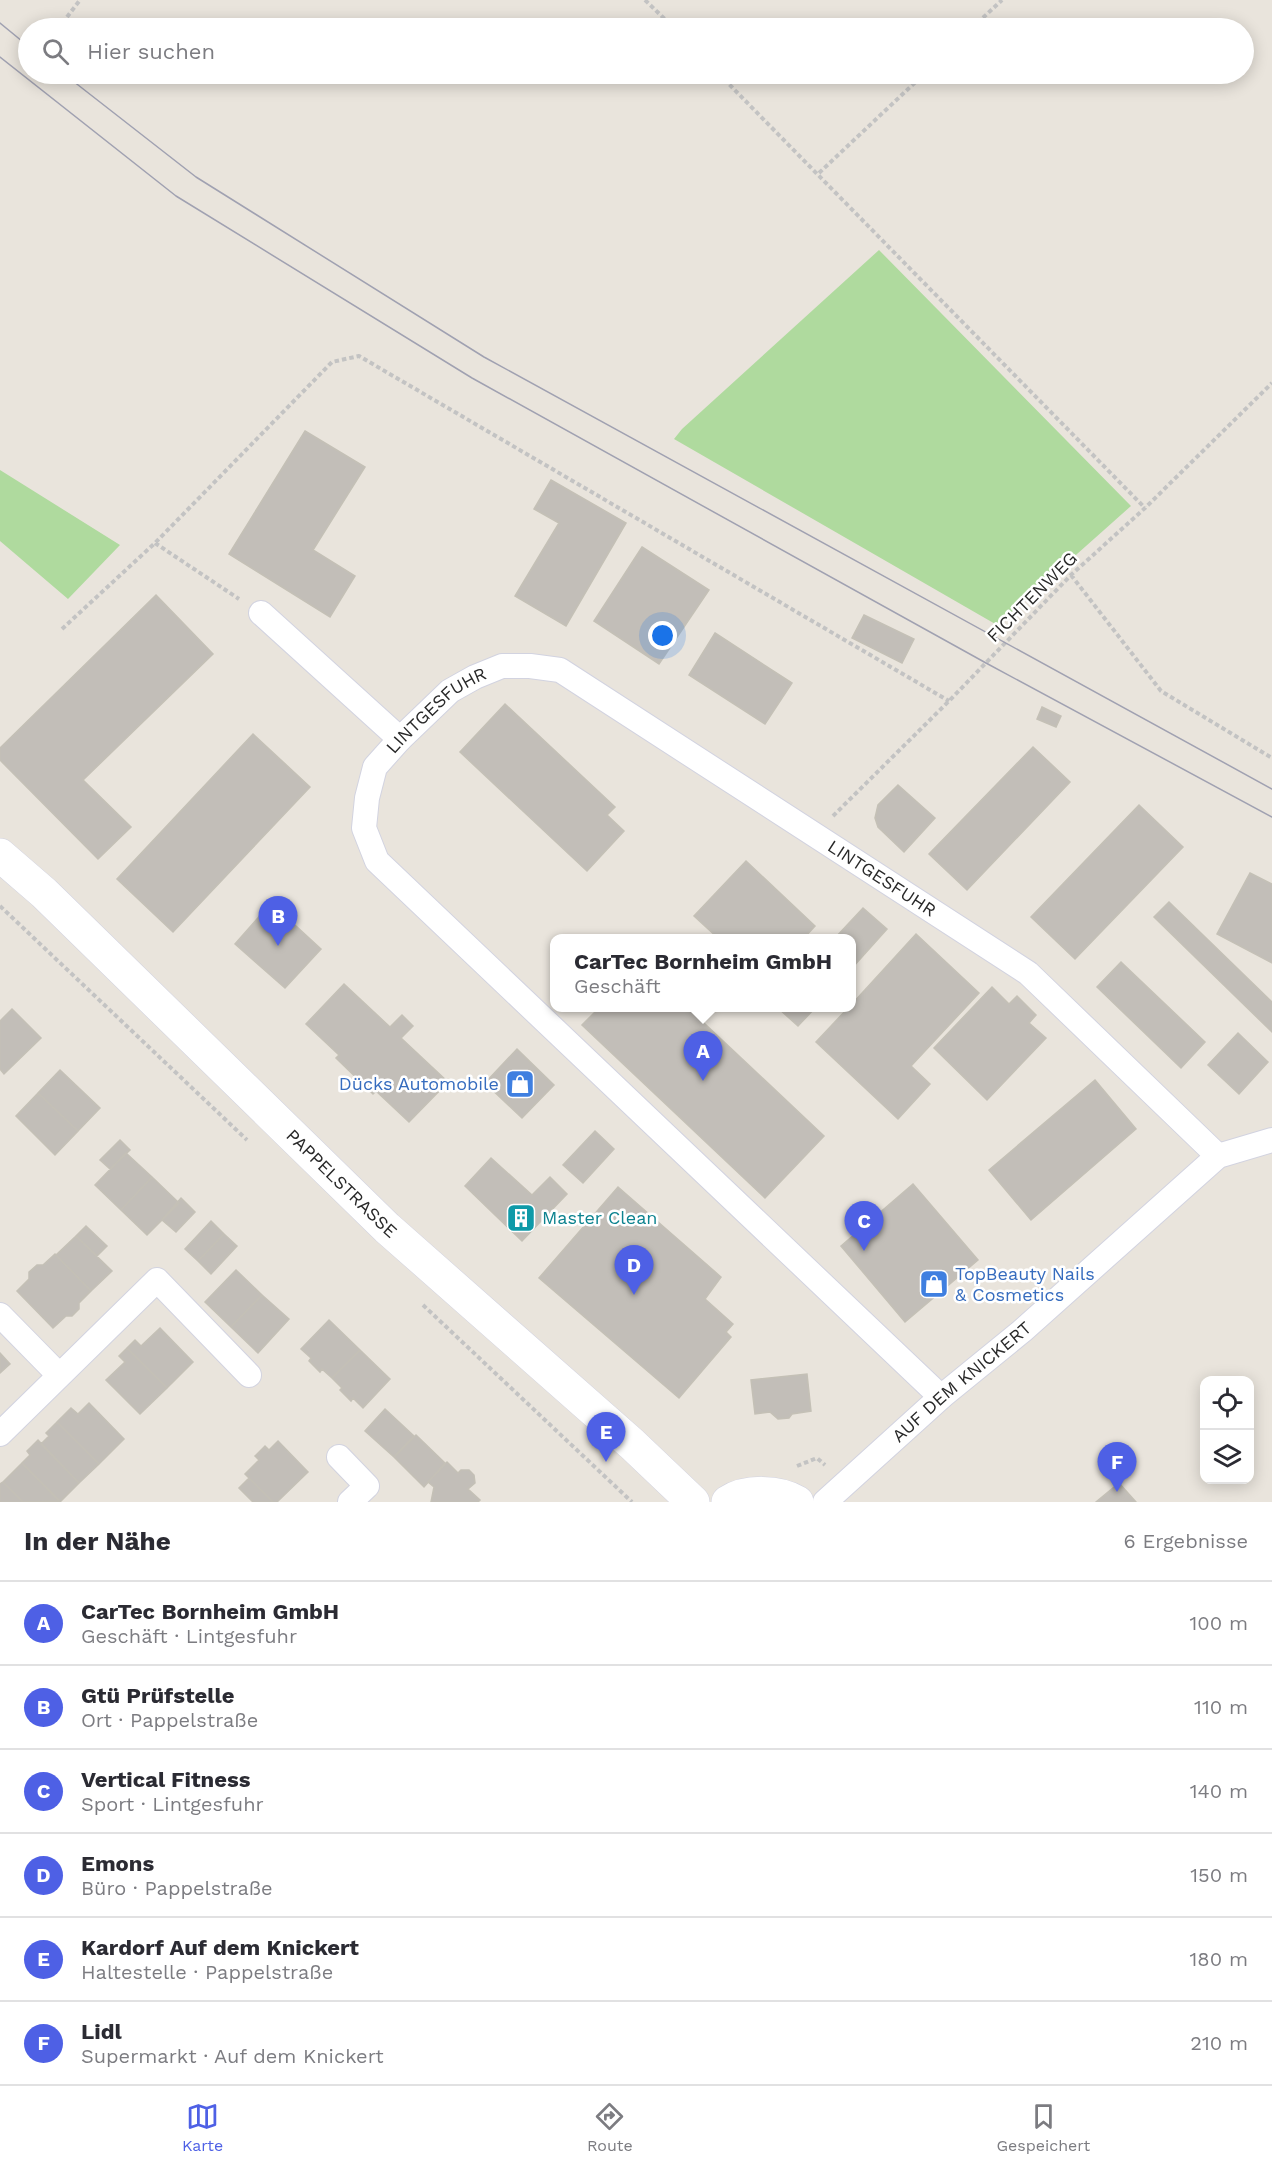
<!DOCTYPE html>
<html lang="de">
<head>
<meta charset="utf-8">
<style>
  body { margin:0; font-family:"Work Sans",sans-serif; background:#f2f2f3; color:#2b2b33 }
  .controls { position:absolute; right:18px; bottom:18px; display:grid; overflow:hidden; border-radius:12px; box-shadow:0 3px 15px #0003 }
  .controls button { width:54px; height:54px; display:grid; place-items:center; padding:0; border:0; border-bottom:2px solid #e1e1e2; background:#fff; color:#2b2b33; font:30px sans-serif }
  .you { position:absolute; left:663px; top:636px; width:21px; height:21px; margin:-15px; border:4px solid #fff; border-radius:50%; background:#1a73e8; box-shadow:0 0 0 9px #1a73e833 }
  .badge { display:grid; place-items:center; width:39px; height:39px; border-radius:50%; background:#4e60e5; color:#fff; font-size:20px; font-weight:700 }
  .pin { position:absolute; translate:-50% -50px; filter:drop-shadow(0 2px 3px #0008) }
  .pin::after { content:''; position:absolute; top:32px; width:21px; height:18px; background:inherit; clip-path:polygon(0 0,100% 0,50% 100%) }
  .popup { position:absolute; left:550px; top:934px; width:306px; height:78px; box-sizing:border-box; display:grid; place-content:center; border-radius:12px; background:#fff; filter:drop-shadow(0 2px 4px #0005); font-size:20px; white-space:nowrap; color:#7c7c81 }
  .popup b { font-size:22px; color:#2b2b33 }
  .popup::after { content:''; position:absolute; left:50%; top:100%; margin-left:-12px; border:12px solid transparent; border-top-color:#fff }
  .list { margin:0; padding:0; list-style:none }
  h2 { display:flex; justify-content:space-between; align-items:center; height:78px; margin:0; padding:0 24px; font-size:26px }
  h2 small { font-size:20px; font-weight:400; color:#7c7c81 }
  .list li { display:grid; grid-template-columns:39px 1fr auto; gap:18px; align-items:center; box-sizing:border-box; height:84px; padding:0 24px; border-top:2px solid #e1e1e2 }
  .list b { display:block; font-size:22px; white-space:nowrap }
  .list p { margin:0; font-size:20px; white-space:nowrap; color:#7c7c81 }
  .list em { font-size:20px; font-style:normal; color:#7c7c81 }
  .icon { flex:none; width:33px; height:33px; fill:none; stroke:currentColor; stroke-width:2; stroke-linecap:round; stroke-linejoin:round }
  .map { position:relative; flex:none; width:1272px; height:1502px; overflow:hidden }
  .search { position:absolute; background:#fff; box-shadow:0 3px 15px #0003; left:18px; right:18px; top:18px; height:66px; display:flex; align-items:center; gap:15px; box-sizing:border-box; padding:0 21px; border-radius:33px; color:#7c7c81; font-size:22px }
  .sheet { height:582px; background:#fff }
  nav { display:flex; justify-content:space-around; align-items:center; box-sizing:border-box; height:84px; border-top:2px solid #e1e1e2; background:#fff; font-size:16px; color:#7c7c81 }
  nav a { display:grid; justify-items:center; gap:3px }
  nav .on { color:#4e60e5 }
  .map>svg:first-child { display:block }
  .green { fill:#afda9e }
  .building { fill:#c2beb8; stroke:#c4c0b6; stroke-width:1.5 }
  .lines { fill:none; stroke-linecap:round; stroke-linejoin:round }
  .minor-casing { stroke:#d2d3e0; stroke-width:26 }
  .secondary-casing { stroke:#d2d3e0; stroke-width:34 }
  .path { stroke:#c3c3c3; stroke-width:4; stroke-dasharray:4.5 3; stroke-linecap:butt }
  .minor { stroke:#fff; stroke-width:24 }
  .secondary { stroke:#fff; stroke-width:33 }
  .tram { stroke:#a0a1b1; stroke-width:1.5 }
  .labels { text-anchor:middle; stroke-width:5; stroke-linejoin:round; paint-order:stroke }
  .street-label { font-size:18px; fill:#292929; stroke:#fff }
  .shop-label { font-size:18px; fill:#366cbe; stroke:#fff; text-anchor:end }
  .culture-label { font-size:18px; fill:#0d838f; stroke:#fff; text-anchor:start }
</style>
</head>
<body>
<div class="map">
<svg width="1272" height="1502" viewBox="0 0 1272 1502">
  <rect width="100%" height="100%" fill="#e9e4dc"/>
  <path class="green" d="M 879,250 L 1131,506 L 997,625 L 674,439 L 682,429 Z
    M 0,470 L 120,545 L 68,599 L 0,541 Z"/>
  <path class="building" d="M 305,431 L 365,467 L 313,550 L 355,576 L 330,617 L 229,554 Z
    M 551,480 L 626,523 L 566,626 L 515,596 L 559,523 L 534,509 Z
    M 642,547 L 709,590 L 659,664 L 594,621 Z
    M 156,595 L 213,654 L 83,780 L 131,827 L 98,859 L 0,760 L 0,748 Z
    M 864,615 L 914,639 L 902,663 L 852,638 Z
    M 715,633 L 792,683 L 765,724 L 689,675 Z
    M 505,704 L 615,807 L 607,815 L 624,831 L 587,871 L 460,752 Z
    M 1042,707 L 1061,716 L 1056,727 L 1037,719 Z
    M 253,734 L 310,787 L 173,932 L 117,879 Z
    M 1033,747 L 1070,782 L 967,890 L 929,854 Z
    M 898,785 L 935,818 L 904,852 L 878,827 L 875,818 L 878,805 Z
    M 1139,805 L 1183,847 L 1075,959 L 1031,917 Z
    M 746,861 L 815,926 L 804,938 L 718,938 L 694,916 Z
    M 1250,873 L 1272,884 L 1272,963 L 1217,934 Z
    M 1169,902 L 1272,1002 L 1272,1032 L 1154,917 Z
    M 271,903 L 321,949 L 285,988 L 235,944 Z
    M 863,908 L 887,929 L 852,968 L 852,938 L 835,938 Z
    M 916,934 L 979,993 L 911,1066 L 930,1084 L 898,1119 L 816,1042 L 848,1008 L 852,1008 L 852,1004 Z
    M 1121,962 L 1205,1042 L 1181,1068 L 1097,987 Z
    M 344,984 L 390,1027 L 402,1015 L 413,1026 L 401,1038 L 448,1082 L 409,1122 L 376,1091 L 373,1094 L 336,1058 L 339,1055 L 306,1024 Z
    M 992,987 L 1009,1004 L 1017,996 L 1036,1015 L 1029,1023 L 1046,1038 L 987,1100 L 934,1048 Z
    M 599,1008 L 688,1008 L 824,1136 L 765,1198 L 582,1025 Z
    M 778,1008 L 815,1008 L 798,1026 Z
    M 12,1009 L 41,1038 L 4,1074 L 0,1069 L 0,1021 Z
    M 1238,1033 L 1268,1062 L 1239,1094 L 1208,1065 Z
    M 517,1049 L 554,1085 L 522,1118 L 485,1083 Z
    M 60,1070 L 100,1108 L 78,1131 L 38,1093 Z
    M 1095,1080 L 1136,1129 L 1031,1220 L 989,1170 Z
    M 38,1093 L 78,1131 L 55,1155 L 16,1116 Z
    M 595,1131 L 614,1149 L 583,1183 L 563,1165 Z
    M 120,1140 L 130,1150 L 110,1169 L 100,1160 Z
    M 126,1153 L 152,1177 L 121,1210 L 95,1185 Z
    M 491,1158 L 532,1195 L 550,1177 L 567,1194 L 522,1241 L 465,1186 Z
    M 152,1177 L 179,1203 L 147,1235 L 121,1210 Z
    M 913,1184 L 978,1260 L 905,1322 L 841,1246 Z
    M 618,1187 L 721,1277 L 705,1299 L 733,1324 L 726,1332 L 731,1337 L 679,1398 L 539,1278 Z
    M 181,1198 L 195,1212 L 176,1232 L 162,1220 Z
    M 211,1221 L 224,1234 L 198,1261 L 185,1249 Z
    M 86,1226 L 107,1246 L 97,1256 L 76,1236 Z
    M 224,1234 L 237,1246 L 211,1274 L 198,1261 Z
    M 76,1236 L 112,1271 L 91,1291 L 56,1255 Z
    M 55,1254 L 91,1291 L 79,1303 L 79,1309 L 72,1316 L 66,1316 L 53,1328 L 17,1291 L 29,1279 L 29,1272 L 37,1265 L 43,1265 Z
    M 236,1270 L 262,1295 L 231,1327 L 205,1302 Z
    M 262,1295 L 289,1319 L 258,1353 L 231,1327 Z
    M 329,1320 L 360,1350 L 332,1378 L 322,1369 L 320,1372 L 309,1361 L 311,1358 L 301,1349 Z
    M 160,1328 L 193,1362 L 167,1388 L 127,1348 L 135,1340 L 141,1346 Z
    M 127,1348 L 167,1388 L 140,1414 L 106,1380 L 125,1362 L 119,1356 Z
    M 360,1350 L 390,1379 L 363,1408 L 353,1398 L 351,1401 L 340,1390 L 342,1388 L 332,1378 Z
    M 0,1353 L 10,1364 L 0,1373 Z
    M 807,1374 L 811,1411 L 792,1414 L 789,1418 L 778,1419 L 770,1412 L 755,1414 L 751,1380 Z
    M 89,1403 L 124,1439 L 99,1464 L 57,1422 L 71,1408 L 78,1414 Z
    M 385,1409 L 414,1436 L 394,1457 L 365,1431 Z
    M 57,1422 L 99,1464 L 79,1483 L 41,1444 L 49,1436 L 46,1433 Z
    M 416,1435 L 445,1463 L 424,1487 L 394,1457 Z
    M 38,1440 L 79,1483 L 60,1502 L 22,1463 L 30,1455 L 27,1451 Z
    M 278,1441 L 308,1472 L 277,1502 L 273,1502 L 245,1474 L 259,1460 L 255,1456 L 265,1446 L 269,1450 Z
    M 447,1462 L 458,1473 L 461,1470 L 469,1470 L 474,1475 L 475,1483 L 468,1489 L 480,1500 L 478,1502 L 431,1502 L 434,1487 L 428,1482 Z
    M 22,1463 L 59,1500 L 59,1501 L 23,1502 L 3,1482 Z
    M 249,1478 L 273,1502 L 253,1502 L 239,1488 Z
    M 3,1482 L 23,1502 L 0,1502 L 0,1484 Z
    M 1119,1483 L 1136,1502 L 1096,1502 Z"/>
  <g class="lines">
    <g class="minor-casing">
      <g id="minor">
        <path d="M 261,613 L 400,739"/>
        <path d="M 0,1315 L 59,1375"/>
        <path id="s1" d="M 941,1397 L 377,861 L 364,828 L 367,798 L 375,767 L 400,739 L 450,691 L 475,677 L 502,666 L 530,666 L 560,670 L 1028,973 L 1218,1156"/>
        <path d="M 0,1434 L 157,1280 L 249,1375"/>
        <path d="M 339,1457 L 367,1486 L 350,1502"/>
        <path id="s2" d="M 825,1502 L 941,1397 L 1022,1331 L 1218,1156 L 1272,1140"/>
      </g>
    </g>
    <g class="secondary-casing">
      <g id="secondary">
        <path id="s3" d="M 0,855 L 44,893 L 387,1228 L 632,1444 L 693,1502"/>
        <path d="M 728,1502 C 746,1490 779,1491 797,1502"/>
      </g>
    </g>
    <path class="path" d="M 645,0 L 674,28
      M 67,17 L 80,0
      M 972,28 L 1002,0
      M 719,74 L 1145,508
      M 819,173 L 924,74
      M 155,543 L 239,599
      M 1071,575 L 1161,691 L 1272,758
      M 62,629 L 155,543 L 332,362 L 359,356 L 949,701
      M 833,816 L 949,701 L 1071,575 L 1145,508 L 1272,383
      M 0,906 L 247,1140
      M 423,1305 L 632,1502
      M 797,1466 L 817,1458 L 825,1465"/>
    <use href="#minor" class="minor"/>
    <use href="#secondary" class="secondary"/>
    <path class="tram" d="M 0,23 L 28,46
      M 0,57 L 176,196 L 472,378 L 986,663 L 1272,817
      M 64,74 L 196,177 L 484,357 L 1272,789"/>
  </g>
  <defs>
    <g id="shop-square" transform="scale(1.5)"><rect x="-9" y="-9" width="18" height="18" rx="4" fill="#3f7fe0" stroke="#fff"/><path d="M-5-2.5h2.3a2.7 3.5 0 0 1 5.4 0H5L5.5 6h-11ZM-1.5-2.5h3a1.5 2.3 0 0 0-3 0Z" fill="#fff"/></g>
    <g id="building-square" transform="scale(1.5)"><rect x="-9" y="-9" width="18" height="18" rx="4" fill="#0f9aa8" stroke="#fff"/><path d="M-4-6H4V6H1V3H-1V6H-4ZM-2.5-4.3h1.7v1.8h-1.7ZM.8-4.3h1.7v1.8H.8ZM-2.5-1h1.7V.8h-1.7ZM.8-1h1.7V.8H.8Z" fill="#fff"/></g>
  </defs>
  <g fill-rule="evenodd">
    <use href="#shop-square" x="520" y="1084"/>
    <use href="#building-square" x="521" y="1218"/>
    <use href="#shop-square" x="934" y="1284"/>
  </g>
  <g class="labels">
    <g class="street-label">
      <text transform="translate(1032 597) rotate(-45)" y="6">FICHTENWEG</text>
      <text dy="6" stroke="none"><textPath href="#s1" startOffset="960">LINTGESFUHR</textPath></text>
      <text dy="6" stroke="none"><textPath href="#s1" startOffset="1482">LINTGESFUHR</textPath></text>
      <text dy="6" stroke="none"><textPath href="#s3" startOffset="474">PAPPELSTRASSE</textPath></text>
      <text dy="6" stroke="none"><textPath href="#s2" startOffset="182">AUF DEM KNICKERT</textPath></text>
    </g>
    <g class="shop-label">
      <text x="499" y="1090">Dücks Automobile</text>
      <text x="955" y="1280" text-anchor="start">TopBeauty Nails<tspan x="955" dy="21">&amp; Cosmetics</tspan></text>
    </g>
    <g class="culture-label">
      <text x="542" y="1224">Master Clean</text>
    </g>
  </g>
</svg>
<div class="controls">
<button><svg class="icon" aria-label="locate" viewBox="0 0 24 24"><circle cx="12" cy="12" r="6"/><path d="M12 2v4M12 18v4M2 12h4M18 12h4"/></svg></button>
<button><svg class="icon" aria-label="layers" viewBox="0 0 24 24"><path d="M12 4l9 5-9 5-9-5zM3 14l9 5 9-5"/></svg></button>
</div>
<div class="you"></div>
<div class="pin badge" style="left:703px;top:1081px">A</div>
<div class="popup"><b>CarTec Bornheim GmbH</b>Geschäft</div>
<div class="pin badge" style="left:278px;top:946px">B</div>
<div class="pin badge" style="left:864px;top:1251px">C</div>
<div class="pin badge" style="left:634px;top:1295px">D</div>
<div class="pin badge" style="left:606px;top:1462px">E</div>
<div class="pin badge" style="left:1117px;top:1492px">F</div>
<div class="search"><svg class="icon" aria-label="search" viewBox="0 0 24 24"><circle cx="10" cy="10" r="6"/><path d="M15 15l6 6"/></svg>Hier suchen</div>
</div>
<section class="sheet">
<h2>In der Nähe<small>6 Ergebnisse</small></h2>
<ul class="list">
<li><span class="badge">A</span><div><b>CarTec Bornheim GmbH</b><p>Geschäft · Lintgesfuhr</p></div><em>100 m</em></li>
<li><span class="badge">B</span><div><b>Gtü Prüfstelle</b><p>Ort · Pappelstraße</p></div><em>110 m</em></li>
<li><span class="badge">C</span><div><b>Vertical Fitness</b><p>Sport · Lintgesfuhr</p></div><em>140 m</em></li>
<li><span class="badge">D</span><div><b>Emons</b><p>Büro · Pappelstraße</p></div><em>150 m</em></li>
<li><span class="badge">E</span><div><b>Kardorf Auf dem Knickert</b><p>Haltestelle · Pappelstraße</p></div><em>180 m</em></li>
<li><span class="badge">F</span><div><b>Lidl</b><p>Supermarkt · Auf dem Knickert</p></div><em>210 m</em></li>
</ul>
</section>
<nav>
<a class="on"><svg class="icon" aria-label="map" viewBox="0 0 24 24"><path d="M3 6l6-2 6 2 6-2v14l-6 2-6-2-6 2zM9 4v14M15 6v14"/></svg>Karte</a>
<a><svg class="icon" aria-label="directions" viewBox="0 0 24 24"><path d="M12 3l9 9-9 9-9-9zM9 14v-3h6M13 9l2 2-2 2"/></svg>Route</a>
<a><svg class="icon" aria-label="saved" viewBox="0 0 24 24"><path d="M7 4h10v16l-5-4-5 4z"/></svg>Gespeichert</a>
</nav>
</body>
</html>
